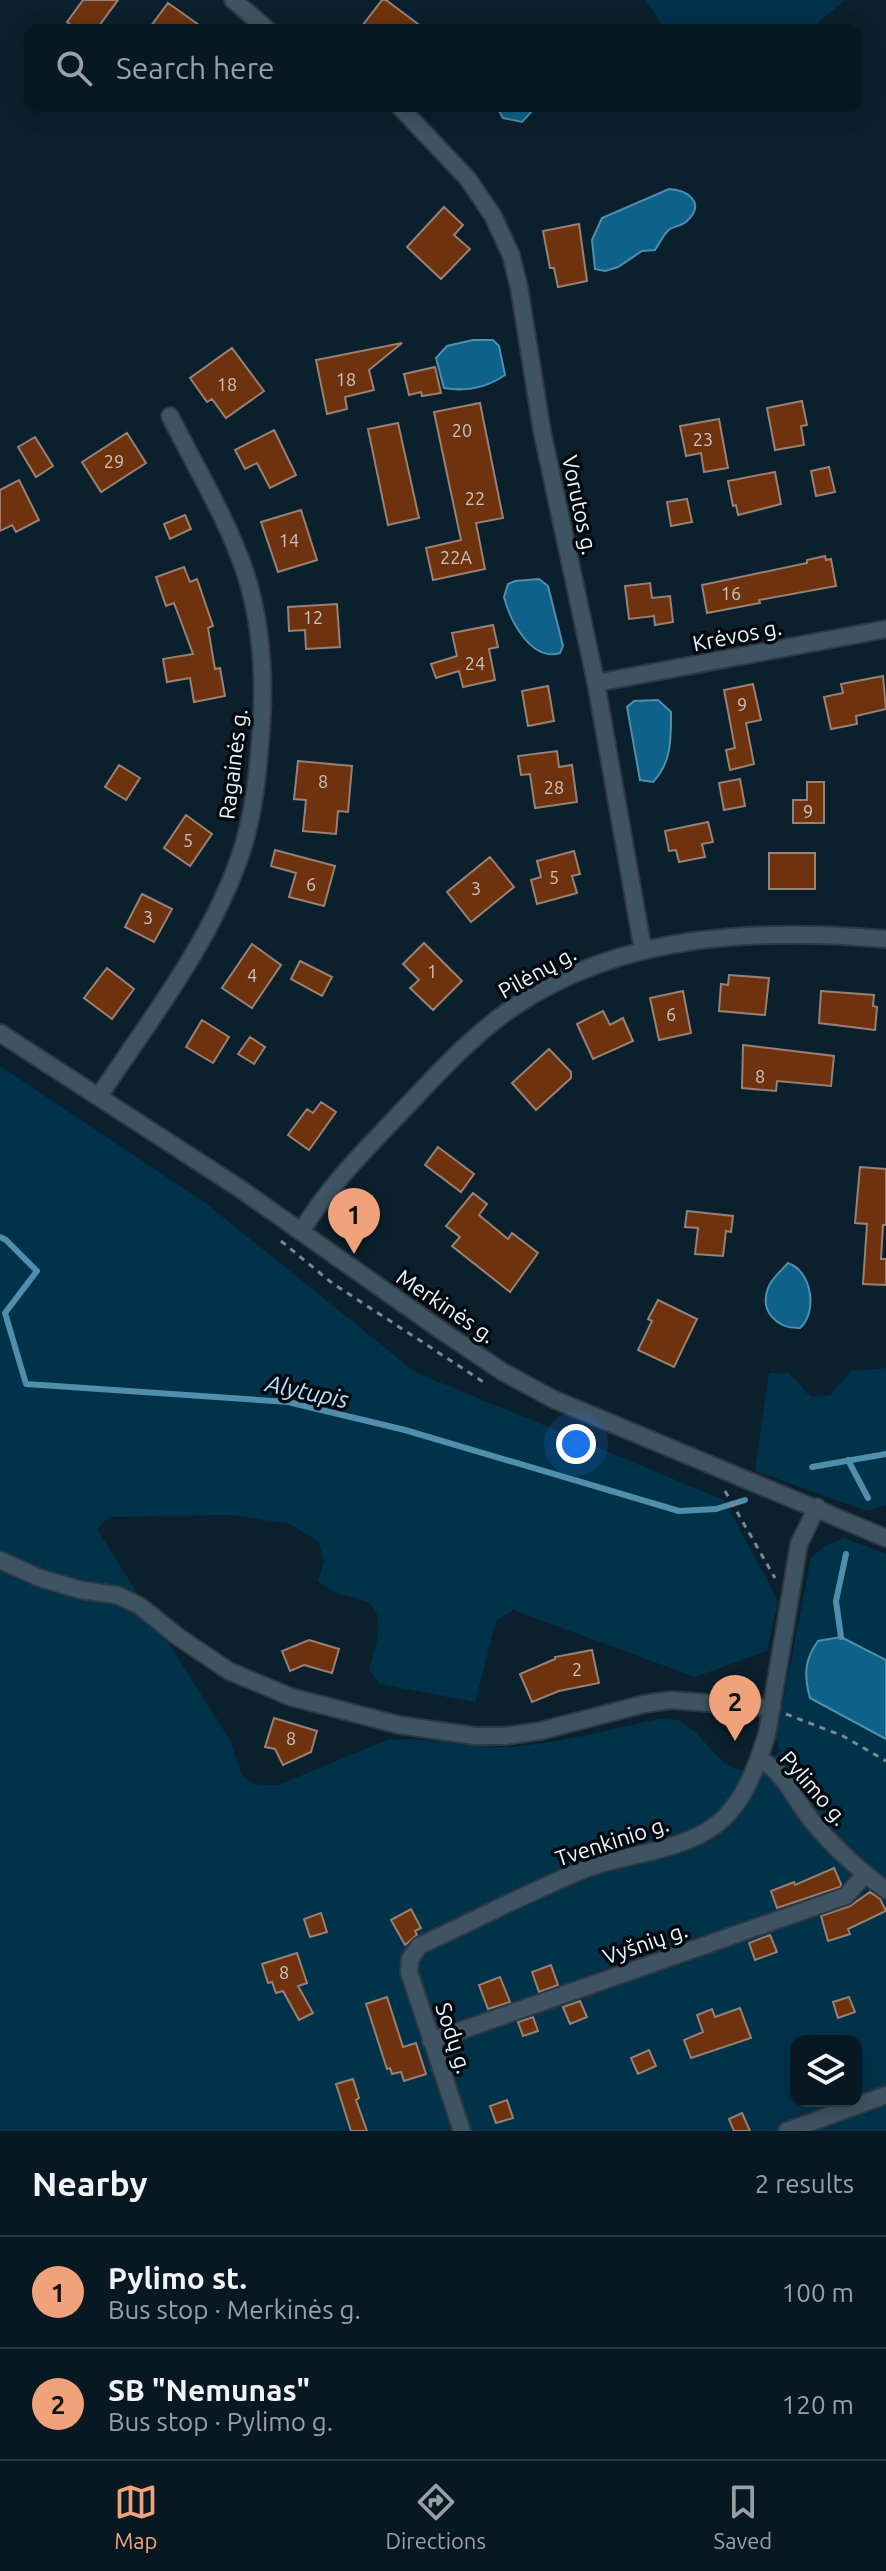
<!DOCTYPE html>
<html lang="en">
<head>
<meta charset="utf-8">
<style>
  body { margin:0; font-family:Ubuntu,sans-serif; background:#16252f; color:#f1f3f6 }
  .controls { position:absolute; right:24px; bottom:24px; display:grid; overflow:hidden; border-radius:16px; box-shadow:0 4px 20px #0003 }
  .controls button { width:72px; height:72px; display:grid; place-items:center; padding:0; border:0; border-bottom:2px solid #293740; background:#081822; color:#f1f3f6; font:40px sans-serif }
  .you { position:absolute; left:576px; top:1444px; width:28px; height:28px; margin:-20px; border:6px solid #fff; border-radius:50%; background:#1a73e8; box-shadow:0 0 0 12px #1a73e833 }
  .badge { display:grid; place-items:center; width:52px; height:52px; border-radius:50%; background:#f0a27a; color:#111; font-size:26px; font-weight:700 }
  .pin { position:absolute; translate:-50% -66px; filter:drop-shadow(0 2px 4px #0008) }
  .pin::after { content:''; position:absolute; top:42px; width:28px; height:24px; background:inherit; clip-path:polygon(0 0,100% 0,50% 100%) }
  .list { margin:0; padding:0; list-style:none }
  h2 { display:flex; justify-content:space-between; align-items:center; height:104px; margin:0; padding:0 32px; font-size:34px }
  h2 small { font-size:26px; font-weight:400; color:#98a0a5 }
  .list li { display:grid; grid-template-columns:52px 1fr auto; gap:24px; align-items:center; box-sizing:border-box; height:112px; padding:0 32px; border-top:2px solid #293740 }
  .list b { display:block; font-size:30px; white-space:nowrap }
  .list p { margin:0; font-size:26px; white-space:nowrap; color:#98a0a5 }
  .list em { font-size:26px; font-style:normal; color:#98a0a5 }
  .icon { flex:none; width:44px; height:44px; fill:none; stroke:currentColor; stroke-width:2; stroke-linecap:round; stroke-linejoin:round }
  .map { position:relative; flex:none; width:886px; height:2131px; overflow:hidden }
  .search { position:absolute; background:#081822; box-shadow:0 4px 20px #0003; left:24px; right:24px; top:24px; height:88px; display:flex; align-items:center; gap:20px; box-sizing:border-box; padding:0 28px; border-radius:16px; color:#98a0a5; font-size:30px }
  .sheet { height:328px; background:#081822 }
  nav { display:flex; justify-content:space-around; align-items:center; box-sizing:border-box; height:112px; border-top:2px solid #293740; background:#081822; font-size:22px; color:#98a0a5 }
  nav a { display:grid; justify-items:center; gap:4px }
  nav .on { color:#f0a27a }
  .map>svg:first-child { display:block }
  .green { fill:#00324a; fill-rule:evenodd }
  .water { fill:#0e6289; stroke:#508eac; stroke-width:2 }
  .lines { fill:none; stroke-linecap:round; stroke-linejoin:round }
  .stream { stroke:#508eac; stroke-width:6 }
  .building { fill:#6e320e; stroke:#988074; stroke-width:2 }
  .street-casing { stroke:#2f3943; stroke-width:20 }
  .path { stroke:#788993; stroke-width:3; stroke-dasharray:6 6; stroke-linecap:butt }
  .street { stroke:#3e5462; stroke-width:16 }
  .labels { text-anchor:middle; stroke-width:7; stroke-linejoin:round; paint-order:stroke }
  .number-label { font-size:18px; fill:#cac5c2 }
  .street-label { font-size:22px; fill:#e9f6fe; stroke:#03090e }
  .water-label { font-size:24px; font-style:italic; fill:#b6e2fe; stroke:#03090e }
</style>
</head>
<body>
<div class="map">
<svg width="886" height="2131" viewBox="0 0 886 2131">
  <rect width="100%" height="100%" fill="#0b202d"/>
  <path class="green" d="M 645,0 L 845,0 L 809,30 L 666,30 Z
    M 0,1066 L 208,1205 L 415,1372 L 724,1500 L 778,1601 L 767,1651 L 695,1677 L 513,1610 L 496,1621 L 475,1702 L 380,1684 L 369,1670 C 374,1651 390,1611 364,1601 C 342,1592 340,1599 318,1581 L 324,1562 L 319,1542 L 290,1524 L 233,1515 L 109,1517 L 97,1529 L 231,1742 C 241,1774 239,1787 278,1785 L 388,1740 C 432,1736 475,1750 519,1746 C 566,1742 613,1728 659,1719 L 679,1720 L 696,1733 L 724,1763 L 744,1772 L 780,1752 L 776,1738 L 811,1558 L 825,1546 L 844,1538 L 886,1554 L 886,1660 L 841,1637 L 819,1641 L 809,1653 L 810,1698 L 886,1739 L 886,2131 L 0,2131 ZM 796,2041 L 856,2041 L 856,2101 L 796,2101 Z
    M 886,1368 L 886,1505 L 867,1511 L 755,1471 L 769,1373 L 789,1373 L 811,1397 L 830,1395 L 851,1371 Z"/>
  <path class="water" d="M 496,106 L 535,106 L 536,107 L 522,122 L 503,118 Z
    M 669,189 C 688,190 706,203 687,221 C 682,226 675,226 670,229 C 664,233 659,244 655,250 L 642,251 L 618,267 L 605,271 L 595,269 L 592,240 L 602,218 Z
    M 473,340 L 493,340 L 499,346 L 505,375 C 486,388 467,392 444,388 L 436,358 L 447,346 Z
    M 539,579 L 548,586 L 563,646 L 560,653 C 531,662 510,620 504,597 L 508,584 L 515,581 Z
    M 658,700 L 671,712 C 671,738 672,762 653,782 L 640,780 L 627,707 L 634,701 Z
    M 788,1263 C 812,1271 818,1312 800,1328 C 778,1329 759,1312 768,1288 C 771,1279 781,1271 788,1263 Z
    M 841,1637 L 886,1660 L 886,1739 L 810,1698 C 804,1676 804,1660 818,1641 Z"/>
  <g class="lines">
    <path class="stream" d="M 0,1237 L 6,1240 L 37,1271 L 5,1313 L 26,1384 L 288,1402 L 405,1430 L 679,1511 L 716,1509 L 745,1500
      M 848,1460 L 868,1498
      M 812,1467 L 886,1454
      M 841,1637 L 836,1601 L 846,1554"/>
  </g>
  <path class="building" d="M 83,0 L 118,0 L 96,30 L 77,30 L 67,22 Z
    M 382,0 L 386,0 L 426,30 L 359,30 Z
    M 168,3 L 206,30 L 148,30 Z
    M 444,207 L 463,225 L 454,235 L 470,249 L 441,279 L 407,247 Z
    M 579,224 L 587,281 L 558,287 L 554,268 L 550,268 L 543,231 Z
    M 402,343 L 369,370 L 374,390 L 345,397 L 347,409 L 327,414 L 316,360 Z
    M 232,348 L 264,391 L 226,418 L 212,399 L 207,402 L 190,378 Z
    M 435,367 L 441,393 L 422,396 L 421,392 L 409,395 L 404,374 Z
    M 802,401 L 807,425 L 801,426 L 804,445 L 775,450 L 767,408 Z
    M 480,403 L 503,518 L 476,523 L 485,569 L 433,580 L 426,548 L 461,540 L 434,412 Z
    M 719,419 L 728,468 L 704,472 L 701,453 L 686,456 L 680,426 Z
    M 398,423 L 419,518 L 388,525 L 368,429 Z
    M 274,430 L 296,475 L 270,488 L 257,463 L 245,469 L 235,450 Z
    M 127,433 L 146,463 L 101,492 L 82,462 Z
    M 35,437 L 53,466 L 36,477 L 18,447 Z
    M 829,467 L 835,492 L 816,496 L 811,471 Z
    M 775,472 L 781,504 L 738,515 L 736,505 L 733,506 L 728,481 Z
    M 19,480 L 39,520 L 16,532 L 12,525 L 0,531 L 0,490 Z
    M 687,499 L 692,522 L 671,526 L 667,502 Z
    M 301,510 L 317,560 L 278,572 L 261,522 Z
    M 185,515 L 191,529 L 170,539 L 164,524 Z
    M 825,556 L 826,560 L 831,559 L 836,586 L 759,600 L 760,603 L 707,613 L 702,585 L 807,563 L 807,560 Z
    M 184,567 L 190,582 L 197,579 L 213,626 L 208,628 L 215,669 L 220,668 L 225,696 L 194,702 L 190,678 L 167,682 L 163,659 L 193,654 L 174,603 L 166,606 L 156,577 Z
    M 650,583 L 652,598 L 670,596 L 673,622 L 655,625 L 654,616 L 629,619 L 625,586 Z
    M 337,604 L 340,647 L 306,649 L 305,630 L 289,631 L 288,607 Z
    M 493,625 L 498,647 L 489,649 L 495,680 L 463,687 L 459,671 L 436,678 L 431,664 L 457,656 L 452,633 Z
    M 883,676 L 886,709 L 856,716 L 857,724 L 831,729 L 824,697 L 843,693 L 841,684 Z
    M 753,684 L 761,720 L 746,723 L 754,764 L 730,770 L 726,750 L 735,748 L 724,690 Z
    M 548,686 L 554,721 L 528,726 L 522,691 Z
    M 557,751 L 559,767 L 572,765 L 577,802 L 535,808 L 530,774 L 521,775 L 518,756 Z
    M 298,761 L 352,766 L 348,812 L 338,811 L 336,834 L 303,831 L 306,800 L 294,799 Z
    M 119,765 L 140,778 L 126,800 L 105,787 Z
    M 740,779 L 745,806 L 724,810 L 719,783 Z
    M 807,782 L 824,782 L 824,823 L 793,823 L 793,800 L 807,800 Z
    M 186,815 L 212,834 L 190,866 L 164,848 Z
    M 708,822 L 713,842 L 702,844 L 705,857 L 679,862 L 676,850 L 669,851 L 665,831 Z
    M 275,850 L 335,866 L 324,906 L 289,897 L 296,873 L 271,866 Z
    M 574,851 L 580,874 L 572,876 L 577,893 L 537,904 L 531,880 L 541,877 L 537,861 Z
    M 769,853 L 815,853 L 815,889 L 769,889 Z
    M 490,857 L 514,887 L 471,922 L 447,892 Z
    M 142,894 L 172,909 L 154,942 L 125,927 Z
    M 424,943 L 462,981 L 433,1010 L 410,988 L 419,980 L 403,964 Z
    M 252,944 L 281,965 L 252,1008 L 222,988 Z
    M 300,961 L 332,977 L 322,996 L 291,979 Z
    M 107,968 L 134,989 L 112,1019 L 84,998 Z
    M 729,975 L 769,978 L 765,1015 L 719,1011 L 721,984 L 728,985 Z
    M 683,991 L 691,1033 L 659,1040 L 650,998 Z
    M 821,991 L 874,995 L 873,1006 L 877,1007 L 875,1030 L 819,1023 Z
    M 603,1011 L 610,1025 L 623,1018 L 633,1041 L 593,1059 L 577,1024 Z
    M 202,1020 L 229,1037 L 213,1063 L 186,1047 Z
    M 250,1037 L 265,1047 L 254,1064 L 238,1054 Z
    M 743,1045 L 834,1056 L 831,1086 L 777,1081 L 776,1091 L 742,1088 Z
    M 549,1049 L 571,1072 L 571,1078 L 536,1110 L 512,1083 Z
    M 321,1102 L 336,1112 L 309,1150 L 288,1135 L 307,1109 L 313,1113 Z
    M 438,1147 L 474,1174 L 461,1192 L 425,1165 Z
    M 860,1167 L 886,1169 L 886,1225 L 883,1225 L 881,1259 L 886,1259 L 886,1285 L 863,1284 L 867,1224 L 855,1223 Z
    M 473,1193 L 487,1204 L 479,1215 L 508,1239 L 512,1233 L 538,1253 L 510,1292 L 452,1246 L 460,1237 L 446,1226 Z
    M 687,1211 L 733,1216 L 731,1232 L 726,1231 L 723,1256 L 695,1254 L 698,1228 L 685,1227 Z
    M 658,1300 L 697,1319 L 674,1367 L 638,1350 L 652,1321 L 648,1319 Z
    M 309,1640 L 339,1649 L 332,1673 L 304,1665 L 290,1671 L 282,1651 Z
    M 592,1650 L 599,1683 L 559,1691 L 532,1702 L 520,1674 L 555,1659 L 555,1657 Z
    M 274,1718 L 317,1731 L 311,1752 L 283,1765 L 275,1749 L 265,1747 Z
    M 834,1868 L 841,1884 L 840,1887 L 777,1908 L 771,1891 L 794,1882 L 795,1885 Z
    M 870,1892 L 880,1899 L 886,1911 L 848,1929 L 850,1934 L 828,1941 L 821,1916 L 850,1906 Z
    M 411,1909 L 421,1928 L 415,1931 L 417,1935 L 405,1945 L 391,1920 Z
    M 321,1913 L 327,1932 L 310,1937 L 304,1919 Z
    M 770,1935 L 777,1952 L 755,1960 L 749,1943 Z
    M 297,1953 L 307,1983 L 298,1986 L 313,2013 L 299,2020 L 283,1991 L 276,1993 L 272,1982 L 268,1983 L 262,1964 Z
    M 551,1965 L 558,1985 L 539,1992 L 532,1972 Z
    M 500,1977 L 510,2002 L 488,2009 L 479,1985 Z
    M 387,1997 L 403,2047 L 416,2043 L 426,2074 L 404,2081 L 401,2072 L 392,2074 L 390,2068 L 387,2069 L 366,2004 Z
    M 849,1997 L 855,2012 L 838,2018 L 833,2002 Z
    M 580,2001 L 587,2017 L 570,2024 L 563,2007 Z
    M 740,2008 L 751,2038 L 691,2058 L 684,2040 L 703,2032 L 697,2015 L 712,2009 L 715,2017 Z
    M 533,2017 L 538,2031 L 523,2036 L 518,2022 Z
    M 649,2050 L 656,2066 L 638,2074 L 631,2058 Z
    M 353,2079 L 359,2098 L 356,2100 L 367,2131 L 351,2131 L 336,2084 Z
    M 507,2100 L 513,2118 L 496,2123 L 490,2106 Z
    M 742,2113 L 750,2131 L 734,2131 L 729,2119 Z"/>
  <g class="lines">
    <g class="street-casing">
      <path id="street" d="M 233,0 L 268,30
        M 399,106 L 468,179 L 493,216 L 511,255 L 519,287 L 542,431 L 596,683 L 643,950
        M 596,683 L 886,629
        M 0,1033 L 239,1188 L 442,1331 L 503,1372 L 553,1399 L 886,1538
        M 99,1096 C 150,1020 210,943 240,856 C 254,815 258,773 261,731 C 265,678 262,626 246,575 C 228,520 196,468 170,416
        M 301,1232 C 328,1186 369,1146 406,1107 C 438,1073 473,1035 512,1008 C 621,933 758,928 886,939
        M 0,1560 L 40,1578 L 81,1590 L 117,1595 L 140,1606 L 177,1636 L 229,1671 L 291,1697 L 399,1725 L 476,1736 L 506,1736 L 540,1731 L 644,1704 L 671,1700 L 772,1708
        M 759,1759 C 784,1771 795,1800 812,1821 C 833,1847 859,1870 886,1890
        M 431,2041 L 846,1896 L 865,1874
        M 462,2131 L 409,1972 L 410,1959 L 419,1946 C 473,1921 525,1894 580,1871 C 623,1853 680,1853 717,1824 C 744,1803 757,1766 767,1734 L 799,1544 L 817,1507
        M 787,2131 L 886,2095"/>
    </g>
    <path class="path" d="M 281,1241 L 332,1283 L 485,1383
      M 725,1491 L 775,1578
      M 786,1714 L 843,1736 L 886,1761"/>
    <use href="#street" class="street"/>
  </g>
  <g class="labels">
    <g class="number-label">
      <text x="346" y="386">18</text>
      <text x="227" y="391">18</text>
      <text x="462" y="437">20</text>
      <text x="703" y="446">23</text>
      <text x="114" y="468">29</text>
      <text x="475" y="505">22</text>
      <text x="289" y="547">14</text>
      <text x="456" y="564">22A</text>
      <text x="731" y="600">16</text>
      <text x="313" y="624">12</text>
      <text x="475" y="670">24</text>
      <text x="742" y="711">9</text>
      <text x="323" y="788">8</text>
      <text x="554" y="794">28</text>
      <text x="808" y="818">9</text>
      <text x="188" y="847">5</text>
      <text x="554" y="884">5</text>
      <text x="311" y="891">6</text>
      <text x="476" y="895">3</text>
      <text x="148" y="924">3</text>
      <text x="432" y="978">1</text>
      <text x="252" y="982">4</text>
      <text x="671" y="1021">6</text>
      <text x="760" y="1083">8</text>
      <text x="577" y="1676">2</text>
      <text x="291" y="1745">8</text>
      <text x="284" y="1979">8</text>
    </g>
    <g class="street-label">
      <text transform="translate(580 505) rotate(78)" y="8">Vorutos g.</text>
      <text transform="translate(737 635) rotate(-11)" y="8">Krėvos g.</text>
      <text transform="translate(233 764) rotate(-83)" y="8">Ragainės g.</text>
      <text transform="translate(537 972) rotate(-29)" y="8">Pilėnų g.</text>
      <text transform="translate(446 1306) rotate(34)" y="8">Merkinės g.</text>
      <text transform="translate(814 1788) rotate(49)" y="8">Pylimo g.</text>
      <text transform="translate(612 1841) rotate(-18)" y="8">Tvenkinio g.</text>
      <text transform="translate(645 1943) rotate(-19)" y="8">Vyšnių g.</text>
      <text transform="translate(454 2038) rotate(72)" y="8">Sodų g.</text>
    </g>
    <g class="water-label">
      <text transform="translate(307 1392) rotate(12)" y="8">Alytupis</text>
    </g>
  </g>
</svg>
<div class="controls">
<button><svg class="icon" aria-label="layers" viewBox="0 0 24 24"><path d="M12 4l9 5-9 5-9-5zM3 14l9 5 9-5"/></svg></button>
</div>
<div class="you"></div>
<div class="pin badge" style="left:354px;top:1254px">1</div>
<div class="pin badge" style="left:735px;top:1741px">2</div>
<div class="search"><svg class="icon" aria-label="search" viewBox="0 0 24 24"><circle cx="10" cy="10" r="6"/><path d="M15 15l6 6"/></svg>Search here</div>
</div>
<section class="sheet">
<h2>Nearby<small>2 results</small></h2>
<ul class="list">
<li><span class="badge">1</span><div><b>Pylimo st.</b><p>Bus stop · Merkinės g.</p></div><em>100 m</em></li>
<li><span class="badge">2</span><div><b>SB &quot;Nemunas&quot;</b><p>Bus stop · Pylimo g.</p></div><em>120 m</em></li>
</ul>
</section>
<nav>
<a class="on"><svg class="icon" aria-label="map" viewBox="0 0 24 24"><path d="M3 6l6-2 6 2 6-2v14l-6 2-6-2-6 2zM9 4v14M15 6v14"/></svg>Map</a>
<a><svg class="icon" aria-label="directions" viewBox="0 0 24 24"><path d="M12 3l9 9-9 9-9-9zM9 14v-3h6M13 9l2 2-2 2"/></svg>Directions</a>
<a><svg class="icon" aria-label="saved" viewBox="0 0 24 24"><path d="M7 4h10v16l-5-4-5 4z"/></svg>Saved</a>
</nav>
</body>
</html>
